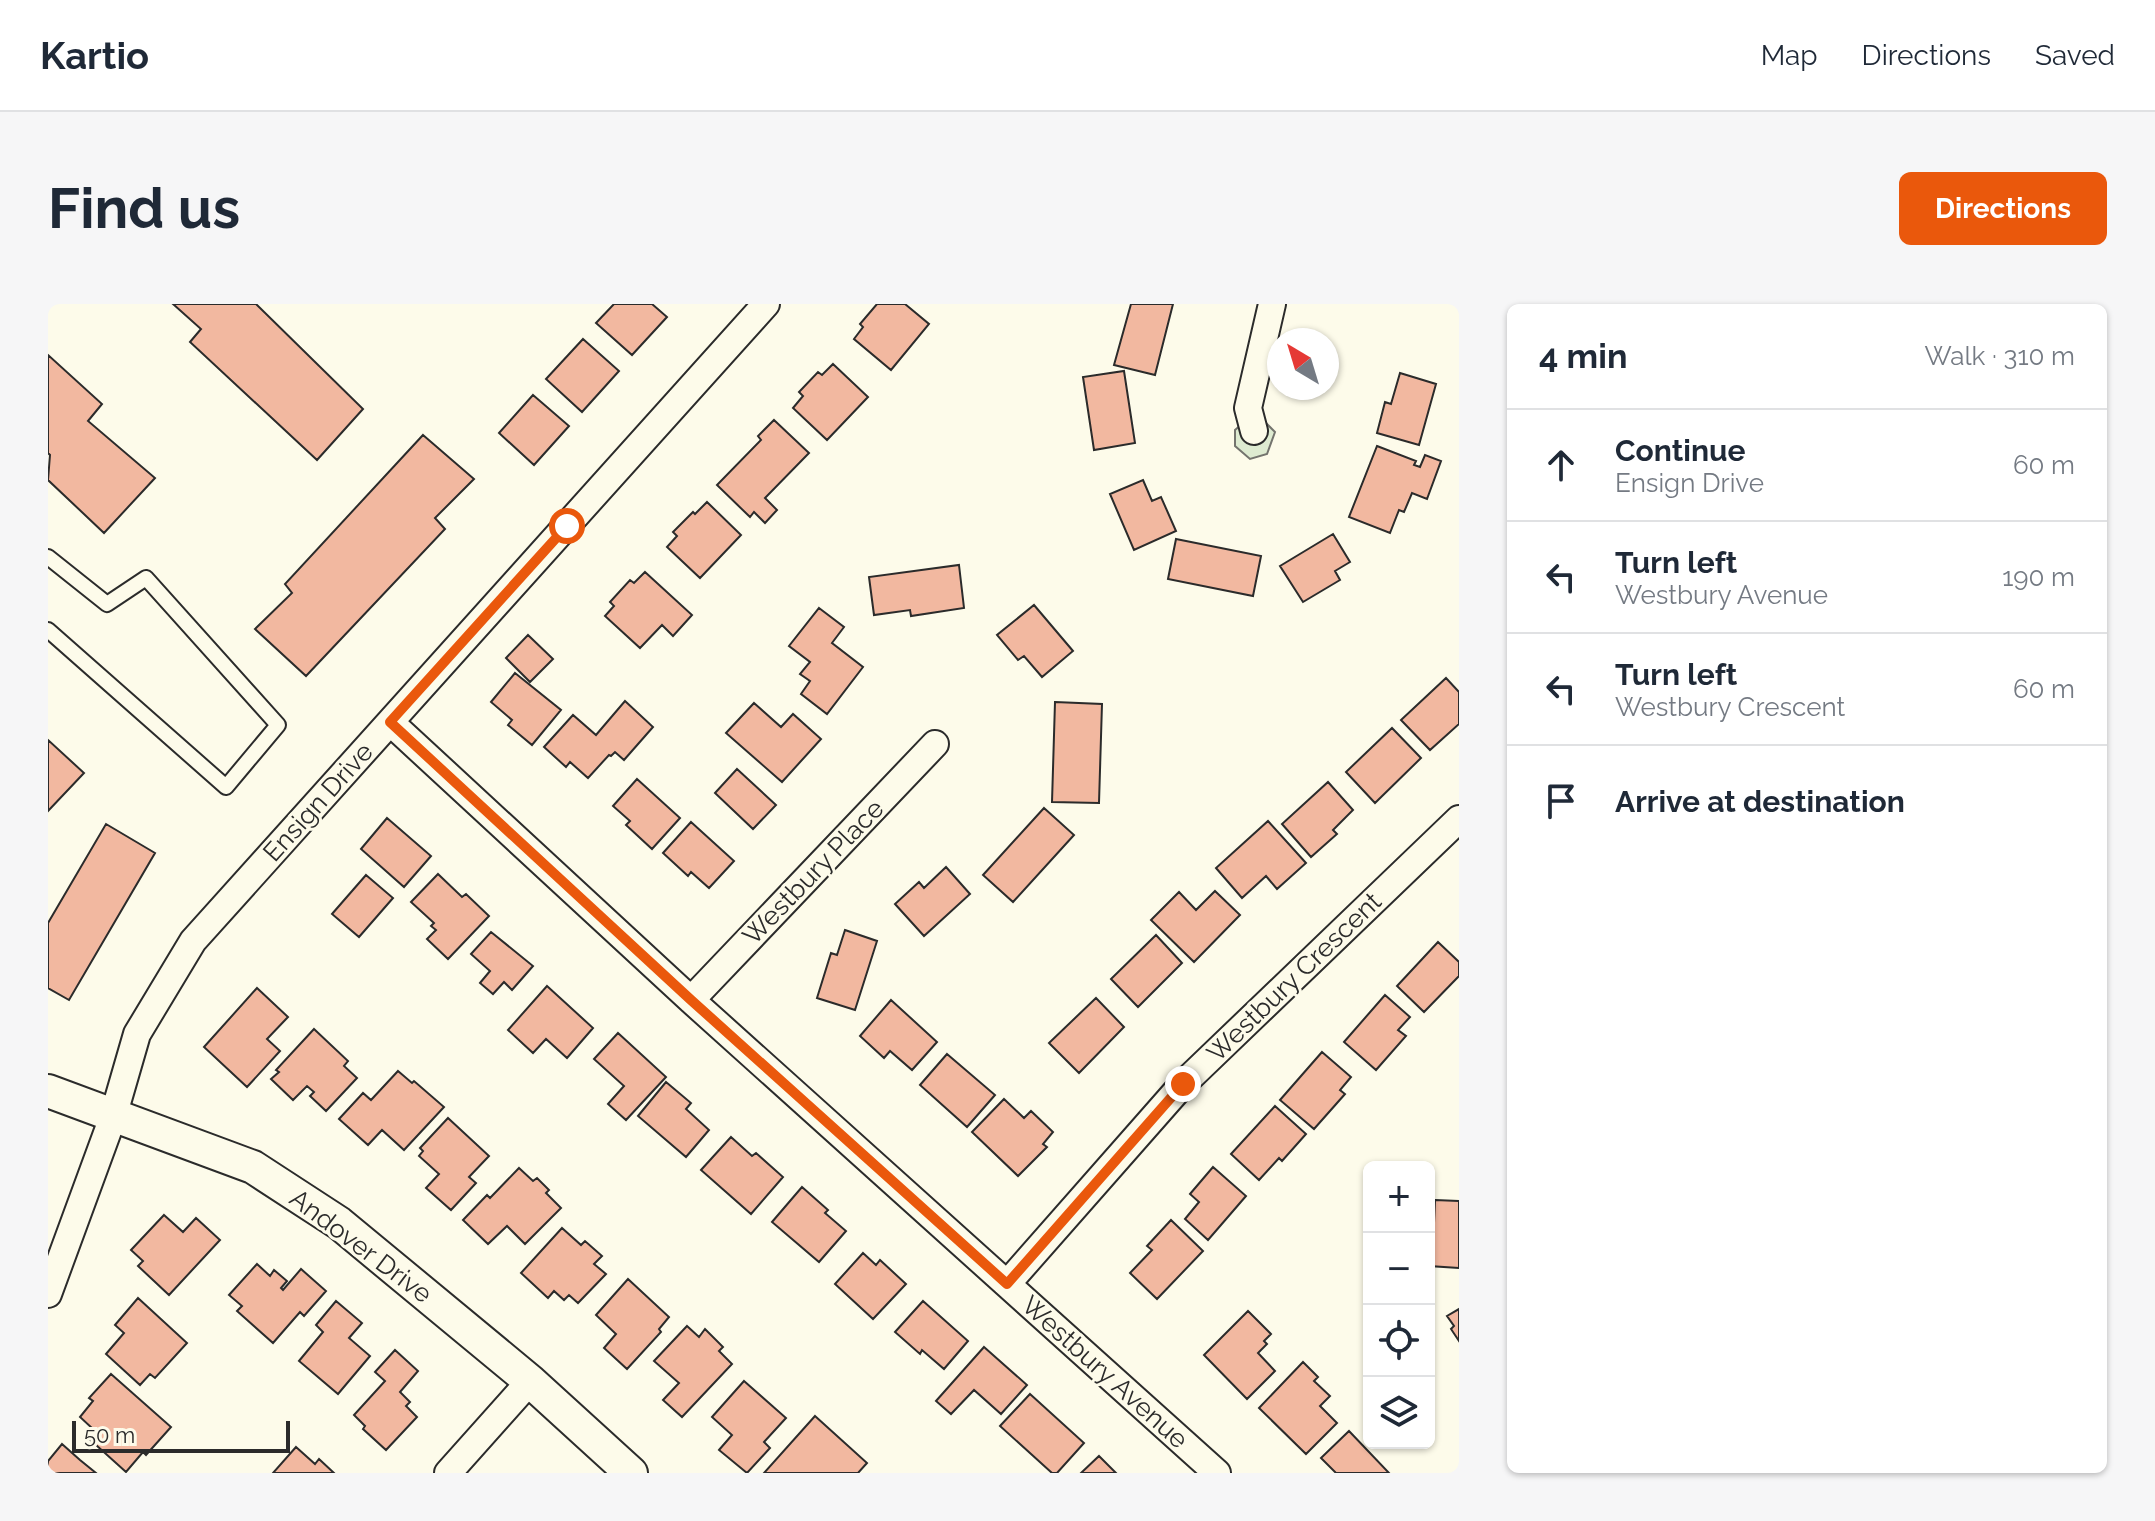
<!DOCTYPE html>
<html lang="en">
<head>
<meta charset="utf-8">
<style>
  body { margin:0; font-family:Raleway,sans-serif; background:#f6f6f7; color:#1f2937 }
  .controls { position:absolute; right:24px; bottom:24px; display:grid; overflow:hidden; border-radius:12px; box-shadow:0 2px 6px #0004 }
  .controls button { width:72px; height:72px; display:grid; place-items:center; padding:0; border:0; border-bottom:2px solid #e0e1e3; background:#fff; color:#1f2937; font:40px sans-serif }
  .compass { position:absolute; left:1219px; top:24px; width:72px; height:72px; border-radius:50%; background:#fff; box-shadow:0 2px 6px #0004; rotate:322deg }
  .scale { position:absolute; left:24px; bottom:20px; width:218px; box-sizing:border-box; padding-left:8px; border:4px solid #2b2b2b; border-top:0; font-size:22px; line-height:28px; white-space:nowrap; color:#2b2b2b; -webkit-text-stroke:6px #fdfbea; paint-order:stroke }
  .stop { position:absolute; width:24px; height:24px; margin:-18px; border:6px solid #ea580c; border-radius:50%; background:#fff }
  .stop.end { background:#ea580c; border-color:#fff; box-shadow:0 2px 8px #0008 }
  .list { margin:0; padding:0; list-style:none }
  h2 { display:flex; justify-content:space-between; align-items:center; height:104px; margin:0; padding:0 32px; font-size:34px }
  h2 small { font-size:26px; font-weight:400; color:#747a83 }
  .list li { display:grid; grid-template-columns:52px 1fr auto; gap:24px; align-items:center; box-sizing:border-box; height:112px; padding:0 32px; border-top:2px solid #e0e1e3 }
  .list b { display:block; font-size:30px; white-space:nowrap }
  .list p { margin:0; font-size:26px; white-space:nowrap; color:#747a83 }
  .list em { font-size:26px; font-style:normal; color:#747a83 }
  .icon { flex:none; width:44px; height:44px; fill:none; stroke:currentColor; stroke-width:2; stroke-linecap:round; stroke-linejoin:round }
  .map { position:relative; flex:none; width:1411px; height:1169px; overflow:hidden; border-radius:12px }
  header { display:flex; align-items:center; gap:48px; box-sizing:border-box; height:112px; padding:0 40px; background:#fff; border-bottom:2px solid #e0e1e3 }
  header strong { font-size:38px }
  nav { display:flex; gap:44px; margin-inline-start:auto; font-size:28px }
  .intro { display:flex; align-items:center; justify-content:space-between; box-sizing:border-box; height:192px; padding:0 48px }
  h1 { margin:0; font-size:56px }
  .button { padding:20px 36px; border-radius:12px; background:#ea580c; color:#fff; font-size:28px; font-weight:700 }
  main { display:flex; gap:48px; padding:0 48px }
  aside { flex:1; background:#fff; border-radius:12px; box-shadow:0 2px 6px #0004 }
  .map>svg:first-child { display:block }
  .green { fill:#deebd1; stroke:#74746e; stroke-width:2 }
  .building { fill:#f2b8a0; stroke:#2b2b2b; stroke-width:2 }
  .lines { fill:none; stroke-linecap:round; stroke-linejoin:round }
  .service-casing { stroke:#2b2b2b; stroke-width:18 }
  .minor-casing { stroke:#2b2b2b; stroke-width:30 }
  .tertiary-casing { stroke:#2b2b2b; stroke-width:36 }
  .service { stroke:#fdfbea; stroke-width:14 }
  .minor { stroke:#fdfbea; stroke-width:26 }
  .tertiary { stroke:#fdfbea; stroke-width:32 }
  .route { stroke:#ea580c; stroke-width:10 }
  .labels { text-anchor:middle; stroke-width:6; stroke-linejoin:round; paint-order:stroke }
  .street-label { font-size:26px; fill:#2b2b2b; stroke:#fdfbea }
</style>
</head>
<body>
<header>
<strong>Kartio</strong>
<nav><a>Map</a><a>Directions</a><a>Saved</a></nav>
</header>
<div class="intro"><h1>Find us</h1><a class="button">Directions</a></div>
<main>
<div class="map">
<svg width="1411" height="1169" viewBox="0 0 1411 1169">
  <rect width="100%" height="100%" fill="#fdfbea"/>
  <path class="green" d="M 1201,114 L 1213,114 L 1227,128 L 1219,150 L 1202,155 L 1187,142 L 1187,126 Z"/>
  <path class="building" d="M 125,0 L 208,0 L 315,105 L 269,156 L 142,38 L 153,25 Z
    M 566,0 L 604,0 L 619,13 L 584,51 L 548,19 Z
    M 829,0 L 857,0 L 881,20 L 843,66 L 806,35 L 815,23 L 812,20 Z
    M 1083,0 L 1125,0 L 1107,71 L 1066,61 Z
    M 535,35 L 571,67 L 534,108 L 498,75 Z
    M 0,51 L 54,100 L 40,117 L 107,174 L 56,229 L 0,176 L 2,151 L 0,149 Z
    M 785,60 L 820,93 L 779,136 L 745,104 L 755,92 L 751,88 L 770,68 L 774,71 Z
    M 1076,67 L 1087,139 L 1046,146 L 1035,73 Z
    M 1352,69 L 1388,80 L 1371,141 L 1329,129 L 1337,98 L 1343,100 Z
    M 485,91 L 521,122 L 486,161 L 451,129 Z
    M 726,116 L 761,149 L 717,194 L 729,206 L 717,219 L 706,208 L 702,213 L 669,181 L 713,136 L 710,132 Z
    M 375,131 L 426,175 L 387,214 L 397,225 L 258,372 L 207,325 L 244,289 L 237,280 Z
    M 1329,142 L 1368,157 L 1366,161 L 1372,163 L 1377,151 L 1393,157 L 1379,195 L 1364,189 L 1356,208 L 1351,206 L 1342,229 L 1301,213 Z
    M 1095,176 L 1104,197 L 1113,193 L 1128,227 L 1086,246 L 1062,190 Z
    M 659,198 L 693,231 L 652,274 L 619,243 L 629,232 L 625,228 L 645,208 L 647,210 Z
    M 1285,230 L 1302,258 L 1287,267 L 1292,276 L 1255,298 L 1232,262 Z
    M 1128,235 L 1213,252 L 1205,292 L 1120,275 Z
    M 911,261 L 916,304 L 863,312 L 862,306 L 826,311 L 821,273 Z
    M 597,268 L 644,311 L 625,332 L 614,321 L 592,344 L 557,312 L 566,302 L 562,298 L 582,276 L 586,279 Z
    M 986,301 L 1025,347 L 994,373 L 976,352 L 970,356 L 949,331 Z
    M 771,304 L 796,323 L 784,339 L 815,363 L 779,410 L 753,390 L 762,377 L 752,370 L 762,358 L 741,342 Z
    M 480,331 L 505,355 L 482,378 L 458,354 Z
    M 467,369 L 513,406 L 484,441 L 460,421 L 464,416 L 443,398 Z
    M 1398,374 L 1411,388 L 1411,420 L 1382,446 L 1353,416 Z
    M 577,397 L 605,423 L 576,456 L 567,448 L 563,452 L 561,451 L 540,474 L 522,458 L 518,463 L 496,443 L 525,411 L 548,431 Z
    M 1007,398 L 1054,400 L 1051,499 L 1004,498 Z
    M 706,399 L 733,423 L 745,410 L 773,435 L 734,478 L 678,429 Z
    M 1344,424 L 1373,454 L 1327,499 L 1298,468 Z
    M 0,436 L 36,469 L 0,507 Z
    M 689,465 L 728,501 L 705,525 L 667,489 Z
    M 589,475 L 632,514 L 604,545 L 578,521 L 582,517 L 565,502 Z
    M 1280,478 L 1305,506 L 1285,526 L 1289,530 L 1263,553 L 1234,520 Z
    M 996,504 L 1026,531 L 965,598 L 935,571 Z
    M 339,514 L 383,552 L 356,583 L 313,545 Z
    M 1220,517 L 1258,559 L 1229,585 L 1218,572 L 1194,594 L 1168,564 Z
    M 643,518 L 686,557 L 661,584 L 643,568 L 640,572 L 615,549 Z
    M 58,520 L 107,549 L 21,696 L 0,684 L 0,619 Z
    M 898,563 L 922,590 L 876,632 L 847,600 L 871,578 L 876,584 Z
    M 390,570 L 414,593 L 418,590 L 441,612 L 400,655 L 379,635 L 388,626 L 383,622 L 386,619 L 363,598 Z
    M 318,571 L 345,594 L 311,633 L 284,610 Z
    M 1167,587 L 1192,611 L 1146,658 L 1103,616 L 1131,588 L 1148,606 Z
    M 797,626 L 829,637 L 807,706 L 769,694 L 783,649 L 789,651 Z
    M 443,628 L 485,662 L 464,686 L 456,678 L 445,690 L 432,679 L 442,667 L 423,650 Z
    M 1108,631 L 1134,659 L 1090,703 L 1063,675 Z
    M 1390,638 L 1411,658 L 1411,672 L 1376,708 L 1349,682 Z
    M 499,682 L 545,724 L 519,754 L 498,735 L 485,749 L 460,726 Z
    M 209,684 L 240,713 L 219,735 L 232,747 L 199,783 L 156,743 Z
    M 1337,691 L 1362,713 L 1350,726 L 1358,732 L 1328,766 L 1296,738 Z
    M 1048,694 L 1076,723 L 1031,769 L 1001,739 Z
    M 843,696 L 889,738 L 864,766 L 842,747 L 836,754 L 812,732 Z
    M 266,725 L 300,757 L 296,762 L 309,774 L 278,807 L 262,792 L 266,788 L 259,782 L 245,796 L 223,775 L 231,768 L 228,766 Z
    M 570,729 L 618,773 L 578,816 L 560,800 L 576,782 L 546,755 Z
    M 1274,748 L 1303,773 L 1292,786 L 1297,790 L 1266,825 L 1232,796 Z
    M 899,750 L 947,791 L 919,823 L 872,781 Z
    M 350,767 L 364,779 L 366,777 L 396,803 L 356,846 L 334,826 L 320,841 L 291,815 L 315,789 L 323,796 Z
    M 618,778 L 643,799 L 638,805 L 661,826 L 638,853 L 590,812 Z
    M 956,795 L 976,814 L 983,807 L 1005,828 L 995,840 L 999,843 L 970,872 L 924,828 Z
    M 1227,802 L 1258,830 L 1234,857 L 1231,854 L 1211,876 L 1183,850 Z
    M 400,814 L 441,852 L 421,873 L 428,879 L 403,906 L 378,884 L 391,870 L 371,852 L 375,847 L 372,844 Z
    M 683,833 L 704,852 L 708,849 L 735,873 L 703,910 L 653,866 Z
    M 1165,863 L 1198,892 L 1160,936 L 1137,915 L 1151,898 L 1142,890 Z
    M 471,864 L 485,877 L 489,874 L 501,886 L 498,889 L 513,904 L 477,940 L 459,922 L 440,940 L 415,916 L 439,891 L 442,894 Z
    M 754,883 L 780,906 L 777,909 L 798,927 L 771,958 L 724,918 Z
    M 1387,896 L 1411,897 L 1411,964 L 1381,962 L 1381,942 L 1385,942 Z
    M 116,911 L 135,928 L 148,914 L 172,936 L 121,991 L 90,962 L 95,957 L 83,946 Z
    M 1123,916 L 1155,947 L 1109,995 L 1082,969 L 1104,946 L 1099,942 Z
    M 514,924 L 533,941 L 537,937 L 554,952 L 546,960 L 558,970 L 530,999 L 521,991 L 516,996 L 506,987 L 500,994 L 473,969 Z
    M 815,949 L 828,961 L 832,956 L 858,980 L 825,1015 L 787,980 Z
    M 209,960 L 222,972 L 226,966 L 239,977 L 233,984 L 235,986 L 253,965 L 278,987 L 256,1012 L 252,1008 L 225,1039 L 189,1007 L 194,1002 L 181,991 Z
    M 580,975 L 621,1013 L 611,1025 L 613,1028 L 579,1065 L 556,1044 L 568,1030 L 548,1011 Z
    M 90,994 L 139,1039 L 107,1074 L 102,1070 L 92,1081 L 58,1050 L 76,1029 L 67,1021 Z
    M 288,997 L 314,1019 L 301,1034 L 322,1052 L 290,1090 L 251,1057 L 275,1028 L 268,1021 Z
    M 875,997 L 920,1037 L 896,1065 L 874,1046 L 872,1050 L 847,1028 Z
    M 1411,1005 L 1411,1037 L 1403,1025 L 1406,1022 L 1399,1012 Z
    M 1200,1007 L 1223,1030 L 1216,1037 L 1219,1040 L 1210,1049 L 1227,1067 L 1199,1095 L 1156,1051 Z
    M 639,1022 L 651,1033 L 657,1025 L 675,1043 L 671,1047 L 684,1060 L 634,1113 L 615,1096 L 631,1079 L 606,1057 Z
    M 936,1043 L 979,1081 L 953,1110 L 926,1086 L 903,1110 L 888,1097 Z
    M 347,1046 L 370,1067 L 352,1088 L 362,1098 L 358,1102 L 369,1113 L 338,1146 L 315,1125 L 317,1122 L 306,1111 L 337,1077 L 327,1068 Z
    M 1255,1058 L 1270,1073 L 1266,1077 L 1282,1092 L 1272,1102 L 1289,1119 L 1258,1150 L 1211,1104 Z
    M 63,1070 L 123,1123 L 98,1151 L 95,1148 L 78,1168 L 38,1132 L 45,1125 L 32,1113 L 45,1097 L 41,1094 Z
    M 696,1077 L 738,1114 L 716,1138 L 722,1144 L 699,1169 L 671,1146 L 684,1131 L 664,1113 Z
    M 982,1090 L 1036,1139 L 1009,1169 L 1004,1169 L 952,1122 Z
    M 767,1112 L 819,1159 L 810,1169 L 716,1169 Z
    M 1301,1127 L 1341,1169 L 1288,1169 L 1273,1154 Z
    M 14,1140 L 32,1156 L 48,1169 L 0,1169 L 0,1157 Z
    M 248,1143 L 267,1160 L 271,1155 L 286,1169 L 225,1169 Z
    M 1051,1152 L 1068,1169 L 1033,1169 Z"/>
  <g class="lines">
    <g class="service-casing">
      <path id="service" d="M 0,253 L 59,300 L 98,274 L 230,421 L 178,483 L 0,326"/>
    </g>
    <g class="minor-casing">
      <path id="minor" d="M 1206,127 L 1200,104 L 1224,0
        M 342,418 L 643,696 L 1169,1169
        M 643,696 L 887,440
        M 959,980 L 1135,780 L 1411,515
        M 0,990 L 65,813 L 89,730 L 145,637 L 718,0
        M 400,1169 L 482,1077"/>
    </g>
    <g class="tertiary-casing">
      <path id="tertiary" d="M 0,787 L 205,863 L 291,919 L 482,1077 L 583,1169"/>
    </g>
    <use href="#service" class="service"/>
    <use href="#minor" class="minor"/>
    <use href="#tertiary" class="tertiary"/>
  </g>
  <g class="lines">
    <path class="route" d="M 519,222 L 342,418 L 643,696 L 959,980 L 1135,780"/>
  </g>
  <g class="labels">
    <g class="street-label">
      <text transform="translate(270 498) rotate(-48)" y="9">Ensign Drive</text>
      <text transform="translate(765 568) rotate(-46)" y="9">Westbury Place</text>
      <text transform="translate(1246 673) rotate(-44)" y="9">Westbury Crescent</text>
      <text transform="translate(313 942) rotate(37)" y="9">Andover Drive</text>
      <text transform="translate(1057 1068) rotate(42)" y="9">Westbury Avenue</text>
    </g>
  </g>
</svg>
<div class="controls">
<button>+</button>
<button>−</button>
<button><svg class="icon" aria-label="locate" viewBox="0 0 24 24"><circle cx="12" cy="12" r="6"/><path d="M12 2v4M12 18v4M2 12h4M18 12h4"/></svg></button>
<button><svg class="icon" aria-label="layers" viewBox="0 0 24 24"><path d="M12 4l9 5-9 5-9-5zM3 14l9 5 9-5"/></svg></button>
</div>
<svg class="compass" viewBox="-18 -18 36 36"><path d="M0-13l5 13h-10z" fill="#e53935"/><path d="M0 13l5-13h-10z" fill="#747a83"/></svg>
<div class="scale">50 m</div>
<div class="stop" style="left:519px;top:222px"></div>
<div class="stop end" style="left:1135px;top:780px"></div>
</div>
<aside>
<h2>4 min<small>Walk · 310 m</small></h2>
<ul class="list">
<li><svg class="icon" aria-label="ahead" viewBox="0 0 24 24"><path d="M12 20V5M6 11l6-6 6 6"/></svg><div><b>Continue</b><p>Ensign Drive</p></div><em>60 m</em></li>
<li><svg class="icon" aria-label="left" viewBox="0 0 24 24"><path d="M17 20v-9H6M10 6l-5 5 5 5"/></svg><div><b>Turn left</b><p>Westbury Avenue</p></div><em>190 m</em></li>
<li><svg class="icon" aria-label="left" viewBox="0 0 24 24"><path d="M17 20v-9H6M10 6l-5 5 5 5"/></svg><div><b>Turn left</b><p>Westbury Crescent</p></div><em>60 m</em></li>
<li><svg class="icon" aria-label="arrive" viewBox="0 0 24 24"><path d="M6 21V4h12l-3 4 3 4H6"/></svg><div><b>Arrive at destination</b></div></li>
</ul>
</aside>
</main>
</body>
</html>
